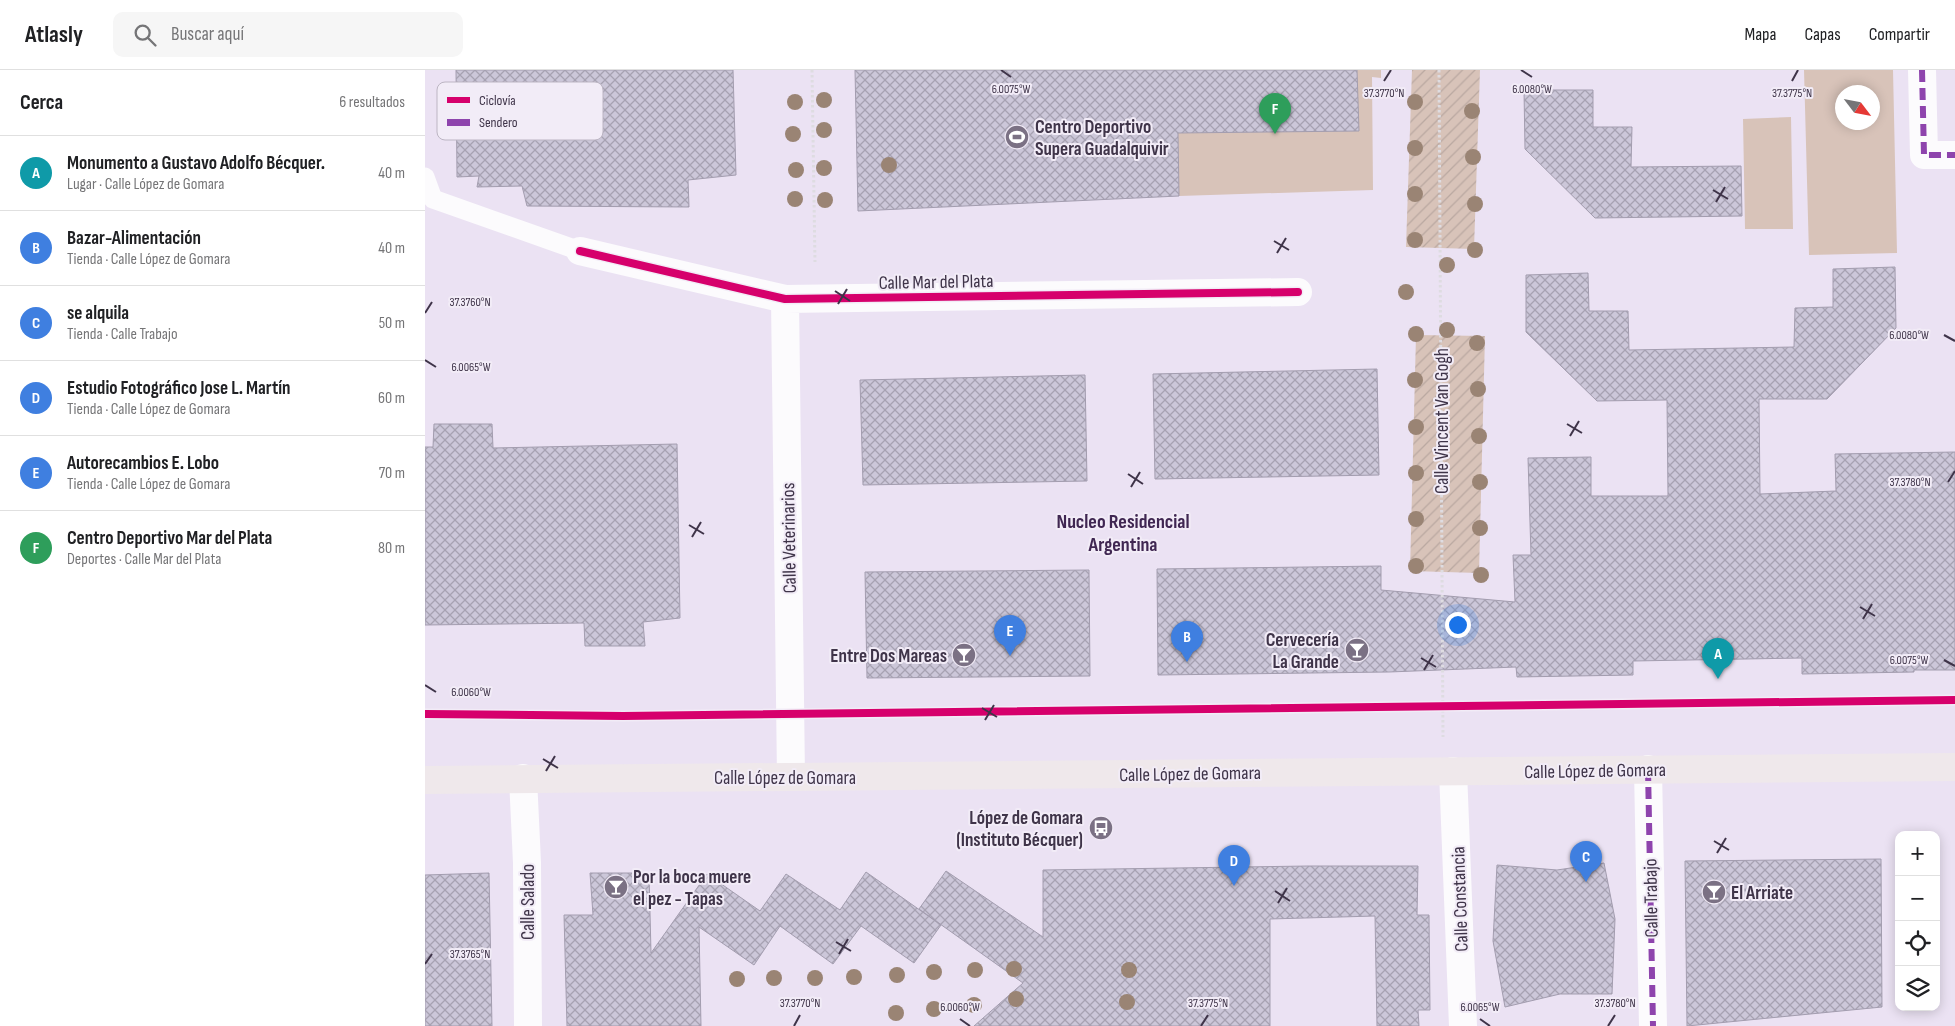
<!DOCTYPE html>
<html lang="es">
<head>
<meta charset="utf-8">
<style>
  body { margin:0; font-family:"Sofia Sans Condensed",sans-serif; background:#f6f6f6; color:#202124 }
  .controls { position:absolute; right:15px; bottom:15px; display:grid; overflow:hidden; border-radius:10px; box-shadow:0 2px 12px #0003 }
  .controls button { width:45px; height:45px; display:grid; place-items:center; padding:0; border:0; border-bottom:1px solid #e0e0e0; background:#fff; color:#202124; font:25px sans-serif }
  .compass { position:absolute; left:1410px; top:15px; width:45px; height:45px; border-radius:50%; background:#fff; box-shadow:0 2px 12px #0003; rotate:122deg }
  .you { position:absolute; left:1032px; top:554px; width:18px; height:18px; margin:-12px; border:4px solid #fff; border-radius:50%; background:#1a73e8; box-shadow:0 0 0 8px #1a73e833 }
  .badge { display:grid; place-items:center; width:32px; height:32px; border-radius:50%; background:#7b7184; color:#fff; font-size:16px; font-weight:700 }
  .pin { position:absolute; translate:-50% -41px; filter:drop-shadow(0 1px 2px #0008) }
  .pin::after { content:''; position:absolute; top:26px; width:18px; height:15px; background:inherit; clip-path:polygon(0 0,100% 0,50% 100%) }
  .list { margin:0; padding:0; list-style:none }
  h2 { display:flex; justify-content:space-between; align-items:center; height:65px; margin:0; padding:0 20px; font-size:21px }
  h2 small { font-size:16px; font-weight:400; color:#757577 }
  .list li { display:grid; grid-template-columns:32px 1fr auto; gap:15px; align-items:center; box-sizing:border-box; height:75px; padding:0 20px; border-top:1px solid #e0e0e0 }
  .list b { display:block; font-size:19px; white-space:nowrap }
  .list p { margin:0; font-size:16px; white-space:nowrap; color:#757577 }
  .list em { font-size:16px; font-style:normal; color:#757577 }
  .icon { flex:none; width:28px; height:28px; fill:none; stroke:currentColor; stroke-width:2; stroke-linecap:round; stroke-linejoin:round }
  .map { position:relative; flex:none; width:1530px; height:956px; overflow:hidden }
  header { display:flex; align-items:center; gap:30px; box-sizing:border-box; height:70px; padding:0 25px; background:#fff; border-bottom:1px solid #e0e0e0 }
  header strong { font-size:24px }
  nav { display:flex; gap:28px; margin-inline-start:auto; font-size:18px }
  .search { width:350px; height:45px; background:#f6f6f6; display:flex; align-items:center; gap:12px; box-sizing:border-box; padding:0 18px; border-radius:10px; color:#757577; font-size:19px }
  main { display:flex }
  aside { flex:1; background:#fff }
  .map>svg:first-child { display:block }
  .grass { fill:#d8c3b9; fill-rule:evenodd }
  .garden { fill:url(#garden-furrows) }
  .building { fill:url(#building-cross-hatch); stroke:#a39daf }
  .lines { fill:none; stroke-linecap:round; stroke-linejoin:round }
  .path { stroke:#dedce1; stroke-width:3; stroke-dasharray:2.5 2.5; stroke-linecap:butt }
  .service { stroke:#fcfbfd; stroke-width:19 }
  .pedestrian { stroke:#fcfbfd; stroke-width:28 }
  .minor { stroke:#fcfbfd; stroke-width:28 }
  .primary { stroke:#efe8eb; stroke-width:28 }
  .quiet { stroke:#8e44ad; stroke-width:6; stroke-dasharray:12 6; stroke-linecap:butt }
  .cycleway-casing { stroke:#f2ecf7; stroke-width:11 }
  .cycleway { stroke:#d6006c; stroke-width:8 }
  .tree { fill:#9a8474 }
  .ticks { fill:none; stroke:#3f3449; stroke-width:2 }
  .labels { text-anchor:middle; stroke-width:4; stroke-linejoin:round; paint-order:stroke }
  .poi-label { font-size:19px; font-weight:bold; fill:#3f3449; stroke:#f2ecf7; text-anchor:start }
  .street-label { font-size:19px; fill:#3f3449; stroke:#f2ecf7 }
  .neighbourhood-label { font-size:20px; font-weight:bold; fill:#402752; stroke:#f2ecf7 }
  .key { fill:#f2ecf7; stroke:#bcb5c3; stroke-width:1 }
  .key-label { font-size:14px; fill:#3f3449 }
  .ticks-label { font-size:12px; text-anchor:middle; fill:#3f3449; stroke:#f2ecf7; stroke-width:4; stroke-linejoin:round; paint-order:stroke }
</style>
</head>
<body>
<header>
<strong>Atlasly</strong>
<div class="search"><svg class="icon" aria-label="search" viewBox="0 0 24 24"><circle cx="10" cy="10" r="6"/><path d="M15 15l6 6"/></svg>Buscar aquí</div>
<nav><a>Mapa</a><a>Capas</a><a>Compartir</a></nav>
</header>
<main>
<aside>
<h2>Cerca<small>6 resultados</small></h2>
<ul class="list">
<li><span class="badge" style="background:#0f9aa8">A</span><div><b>Monumento a Gustavo Adolfo Bécquer.</b><p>Lugar · Calle López de Gomara</p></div><em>40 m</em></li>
<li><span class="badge" style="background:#3f7fe0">B</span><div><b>Bazar-Alimentación</b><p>Tienda · Calle López de Gomara</p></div><em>40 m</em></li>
<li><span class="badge" style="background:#3f7fe0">C</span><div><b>se alquila</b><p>Tienda · Calle Trabajo</p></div><em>50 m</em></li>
<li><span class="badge" style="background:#3f7fe0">D</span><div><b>Estudio Fotográfico Jose L. Martín</b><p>Tienda · Calle López de Gomara</p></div><em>60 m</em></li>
<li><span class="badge" style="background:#3f7fe0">E</span><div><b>Autorecambios E. Lobo</b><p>Tienda · Calle López de Gomara</p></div><em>70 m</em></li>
<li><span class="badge" style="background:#2e9e5b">F</span><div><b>Centro Deportivo Mar del Plata</b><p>Deportes · Calle Mar del Plata</p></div><em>80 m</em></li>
</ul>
</aside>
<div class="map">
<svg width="1530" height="956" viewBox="0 0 1530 956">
  <defs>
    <pattern id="garden-furrows" width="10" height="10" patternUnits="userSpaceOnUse" patternTransform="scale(1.25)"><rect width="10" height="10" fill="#d8c3b9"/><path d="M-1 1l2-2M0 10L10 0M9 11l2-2" fill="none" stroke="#baa8a1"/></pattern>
    <pattern id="building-cross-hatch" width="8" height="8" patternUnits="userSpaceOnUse" patternTransform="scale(1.25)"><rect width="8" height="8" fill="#ccc7d9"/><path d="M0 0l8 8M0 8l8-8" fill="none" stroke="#a7a2b2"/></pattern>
  </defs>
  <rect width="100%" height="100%" fill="#ebe2f3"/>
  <path class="grass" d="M 752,0 L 956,0 L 956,8 L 947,7 L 948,120 L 754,126 Z
    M 1379,0 L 1468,0 L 1472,183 L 1384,185 ZM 1448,22 L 1448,52 L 1418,52 L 1418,22 Z
    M 1366,47 L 1368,159 L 1320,159 L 1318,49 Z"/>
  <path class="garden" d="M 987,0 L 1055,0 L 1049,179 L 981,177 Z
    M 991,265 L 1060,266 L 1054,503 L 985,501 Z"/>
  <path class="building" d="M 31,0 L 308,0 L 311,105 L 263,110 L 264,137 L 102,136 L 97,116 L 52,117 L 54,106 L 32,107 Z
    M 430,0 L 932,0 L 934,61 L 753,63 L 754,126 L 433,141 Z
    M 1099,20 L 1168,20 L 1168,57 L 1207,57 L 1206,97 L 1316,96 L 1317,146 L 1170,148 L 1100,79 Z
    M 1470,197 L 1471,258 L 1402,329 L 1334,329 L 1335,424 L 1411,421 L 1410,384 L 1530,382 L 1530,600 L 1489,600 L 1489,602 L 1377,604 L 1377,588 L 1208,591 L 1208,605 L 1092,607 L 1091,597 L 964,602 L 733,605 L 732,499 L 956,496 L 956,520 L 1090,532 L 1088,485 L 1106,485 L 1103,388 L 1166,387 L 1166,426 L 1243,426 L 1242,330 L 1172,331 L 1101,262 L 1101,205 L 1163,203 L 1164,241 L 1203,241 L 1204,280 L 1369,277 L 1370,238 L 1408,237 L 1408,199 Z
    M 952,299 L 954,405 L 730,409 L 728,304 Z
    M 660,305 L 662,411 L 438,415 L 435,310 Z
    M 9,354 L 67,354 L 68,378 L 252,374 L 255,548 L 218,552 L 220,576 L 160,576 L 159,553 L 0,555 L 0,377 L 8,377 Z
    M 664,500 L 665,606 L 442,608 L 440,502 Z
    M 1456,789 L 1457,937 L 1262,956 L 1260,791 Z
    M 1179,793 L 1190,849 L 1187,924 L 1135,924 L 1080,937 L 1068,871 L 1072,795 L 1132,800 Z
    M 883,796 L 993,796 L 992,845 L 1004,845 L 1005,940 L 993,940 L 994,956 L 952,956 L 950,846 L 845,849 L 845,956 L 549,956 L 598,913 L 494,839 L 521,801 L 618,867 L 618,800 Z
    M 441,802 L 516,855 L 489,893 L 436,856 L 408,894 L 355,856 L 329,895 L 274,857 L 276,956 L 142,956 L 139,845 L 168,845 L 165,803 L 224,803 L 226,883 L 282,804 L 335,841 L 361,804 L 415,840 Z
    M 64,803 L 67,956 L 0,956 L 0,805 Z"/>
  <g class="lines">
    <path class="path" d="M 387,0 L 390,192
      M 1014,0 L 1018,667"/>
    <path class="service" d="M 0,107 L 8,129 L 155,181"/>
    <path class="pedestrian" d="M 1497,0 L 1499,85 L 1530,85
      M 1223,699 L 1228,956"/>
    <path class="minor" d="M 155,181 L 360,229 L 873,222
      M 360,229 L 366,707
      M 1028,701 L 1038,956
      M 98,708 L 102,793 L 103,956"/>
    <path class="primary" d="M 0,710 L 1530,697"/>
    <path class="quiet" d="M 1497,0 L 1499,85 L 1530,85
      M 1223,699 L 1228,956"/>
    <g class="cycleway-casing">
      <path id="cycleway" d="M 155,181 L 360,229 L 873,222
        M 0,644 L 198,646 L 1530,630"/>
    </g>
    <use href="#cycleway" class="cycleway"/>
  </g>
  <g class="tree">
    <circle cx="399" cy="30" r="8"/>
    <circle cx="370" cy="32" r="8"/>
    <circle cx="990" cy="32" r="8"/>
    <circle cx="1047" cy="41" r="8"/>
    <circle cx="399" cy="60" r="8"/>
    <circle cx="368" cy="64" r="8"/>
    <circle cx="990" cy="78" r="8"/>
    <circle cx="1048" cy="87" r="8"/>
    <circle cx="464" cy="95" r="8"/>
    <circle cx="399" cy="98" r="8"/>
    <circle cx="371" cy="100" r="8"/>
    <circle cx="990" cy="124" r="8"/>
    <circle cx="370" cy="129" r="8"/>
    <circle cx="400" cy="130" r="8"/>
    <circle cx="1050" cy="134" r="8"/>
    <circle cx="990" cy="170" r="8"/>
    <circle cx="1050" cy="180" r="8"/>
    <circle cx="1022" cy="195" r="8"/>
    <circle cx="981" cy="222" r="8"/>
    <circle cx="1022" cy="260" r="8"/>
    <circle cx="991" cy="264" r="8"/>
    <circle cx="1052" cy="273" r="8"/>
    <circle cx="990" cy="310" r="8"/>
    <circle cx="1053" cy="319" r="8"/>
    <circle cx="991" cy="357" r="8"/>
    <circle cx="1054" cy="366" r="8"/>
    <circle cx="991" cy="403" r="8"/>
    <circle cx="1055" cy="412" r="8"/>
    <circle cx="991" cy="449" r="8"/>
    <circle cx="1055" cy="458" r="8"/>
    <circle cx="991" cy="496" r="8"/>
    <circle cx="1056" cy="505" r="8"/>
    <circle cx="589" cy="899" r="8"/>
    <circle cx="550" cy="900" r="8"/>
    <circle cx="704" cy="900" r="8"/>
    <circle cx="509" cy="902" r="8"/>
    <circle cx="472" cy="905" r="8"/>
    <circle cx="429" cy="907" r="8"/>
    <circle cx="349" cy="908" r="8"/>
    <circle cx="390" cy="908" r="8"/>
    <circle cx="312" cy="909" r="8"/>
    <circle cx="591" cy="929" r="8"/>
    <circle cx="702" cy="932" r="8"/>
    <circle cx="549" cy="935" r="8"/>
    <circle cx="509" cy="939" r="8"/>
    <circle cx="471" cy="943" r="8"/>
  </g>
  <path class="ticks" d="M 576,0 L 586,7M 1096,0 L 1107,7M 959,11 L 966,0M 1367,11 L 1373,0M 1288,120 L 1303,129M 1291,132 L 1300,117M 849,171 L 864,180M 852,183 L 861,168M 410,221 L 425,231M 413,234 L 422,219M 0,243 L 7,232M 1519,265 L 1530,271M 0,290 L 11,297M 1142,354 L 1157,363M 1145,366 L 1154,351M 703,404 L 718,414M 1523,412 L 1530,401M 706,417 L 715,402M 264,455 L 279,464M 267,467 L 276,452M 1435,537 L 1450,546M 1438,549 L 1447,534M 996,588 L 1011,597M 1519,590 L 1530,596M 999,600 L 1008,585M 0,615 L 11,622M 557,638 L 572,647M 560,650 L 569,635M 118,689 L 133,698M 121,701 L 130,686M 1289,771 L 1304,780M 1292,783 L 1301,768M 850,821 L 865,831M 853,833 L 862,818M 411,872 L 426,881M 414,884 L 423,869M 0,894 L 7,884M 535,949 L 545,956M 1055,949 L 1065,956M 369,956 L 375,945M 776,956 L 783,945M 1183,956 L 1190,945"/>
  <defs>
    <g id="stadium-disc" transform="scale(1.25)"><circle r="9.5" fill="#7b7184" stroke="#f2ecf7"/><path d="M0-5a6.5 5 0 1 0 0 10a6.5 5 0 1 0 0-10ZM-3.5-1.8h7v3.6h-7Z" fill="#fff"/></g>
    <g id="bar-disc" transform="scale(1.25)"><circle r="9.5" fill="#7b7184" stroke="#f2ecf7"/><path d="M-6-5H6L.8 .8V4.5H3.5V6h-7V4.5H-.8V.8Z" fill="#fff"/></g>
    <g id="bus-disc" transform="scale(1.25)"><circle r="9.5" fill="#7b7184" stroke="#f2ecf7"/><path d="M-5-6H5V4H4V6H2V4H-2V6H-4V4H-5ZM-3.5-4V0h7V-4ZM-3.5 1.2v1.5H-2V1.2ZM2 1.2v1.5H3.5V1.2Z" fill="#fff"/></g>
  </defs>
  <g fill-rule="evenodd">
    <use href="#stadium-disc" x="592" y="67"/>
    <use href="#bar-disc" x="932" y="580"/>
    <use href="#bar-disc" x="539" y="585"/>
    <use href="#bus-disc" x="676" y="758"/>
    <use href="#bar-disc" x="191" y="817"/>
    <use href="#bar-disc" x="1289" y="822"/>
  </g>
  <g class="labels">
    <g class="poi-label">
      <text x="610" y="63">Centro Deportivo<tspan x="610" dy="22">Supera Guadalquivir</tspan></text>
      <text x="914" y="576" text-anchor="end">Cervecería<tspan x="914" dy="22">La Grande</tspan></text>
      <text x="522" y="592" text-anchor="end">Entre Dos Mareas</text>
      <text x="658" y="754" text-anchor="end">López de Gomara<tspan x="658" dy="22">(Instituto Bécquer)</tspan></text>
      <text x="208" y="813">Por la boca muere<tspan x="208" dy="22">el pez - Tapas</tspan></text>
      <text x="1306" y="829">El Arriate</text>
    </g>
    <g class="street-label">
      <text transform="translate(511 211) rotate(-1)" y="7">Calle Mar del Plata</text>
      <text transform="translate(1016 351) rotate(-90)" y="7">Calle Vincent Van Gogh</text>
      <text transform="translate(363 468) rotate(-91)" y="7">Calle Veterinarios</text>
      <text transform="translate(1170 700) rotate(-1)" y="7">Calle López de Gomara</text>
      <text transform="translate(765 703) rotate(-1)" y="7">Calle López de Gomara</text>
      <text x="360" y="714">Calle López de Gomara</text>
      <text transform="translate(1225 828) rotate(-91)" y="7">Calle Trabajo</text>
      <text transform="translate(1034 829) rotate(-92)" y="7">Calle Constancia</text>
      <text transform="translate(102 832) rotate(-90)" y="7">Calle Salado</text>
    </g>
    <g class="neighbourhood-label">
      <text x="698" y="458">Nucleo Residencial<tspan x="698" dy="23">Argentina</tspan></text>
    </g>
  </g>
  <rect x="12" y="12" width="166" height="58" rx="8" class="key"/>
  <rect x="22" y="27" width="23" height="6" fill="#d6006c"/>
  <rect x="22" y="49" width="23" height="7" fill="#8e44ad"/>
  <g class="key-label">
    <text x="54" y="35">Ciclovía</text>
    <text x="54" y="57">Sendero</text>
  </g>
  <g class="ticks-label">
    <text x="586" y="23">6.0075°W</text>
    <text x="1107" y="23">6.0080°W</text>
    <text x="959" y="27">37.3770°N</text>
    <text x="1367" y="27">37.3775°N</text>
    <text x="45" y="236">37.3760°N</text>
    <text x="1484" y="269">6.0080°W</text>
    <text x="46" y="301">6.0065°W</text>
    <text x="1485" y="416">37.3780°N</text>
    <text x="1484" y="594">6.0075°W</text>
    <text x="46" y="626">6.0060°W</text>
    <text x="45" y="888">37.3765°N</text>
    <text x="375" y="937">37.3770°N</text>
    <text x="783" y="937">37.3775°N</text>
    <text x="1190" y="937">37.3780°N</text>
    <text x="535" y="941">6.0060°W</text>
    <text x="1055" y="941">6.0065°W</text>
  </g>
</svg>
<div class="controls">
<button>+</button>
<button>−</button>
<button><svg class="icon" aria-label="locate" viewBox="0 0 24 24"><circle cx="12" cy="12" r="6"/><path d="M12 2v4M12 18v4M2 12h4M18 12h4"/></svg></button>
<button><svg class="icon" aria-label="layers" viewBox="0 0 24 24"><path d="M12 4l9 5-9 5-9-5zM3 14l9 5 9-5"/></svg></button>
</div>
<svg class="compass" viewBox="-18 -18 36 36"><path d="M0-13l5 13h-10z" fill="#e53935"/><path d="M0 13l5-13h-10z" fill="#757577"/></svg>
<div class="you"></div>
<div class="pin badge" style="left:1293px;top:609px;background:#0f9aa8">A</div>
<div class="pin badge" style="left:762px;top:592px;background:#3f7fe0">B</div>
<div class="pin badge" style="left:1161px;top:812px;background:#3f7fe0">C</div>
<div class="pin badge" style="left:809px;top:816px;background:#3f7fe0">D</div>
<div class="pin badge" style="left:585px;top:586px;background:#3f7fe0">E</div>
<div class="pin badge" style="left:850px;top:64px;background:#2e9e5b">F</div>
</div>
</main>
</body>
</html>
